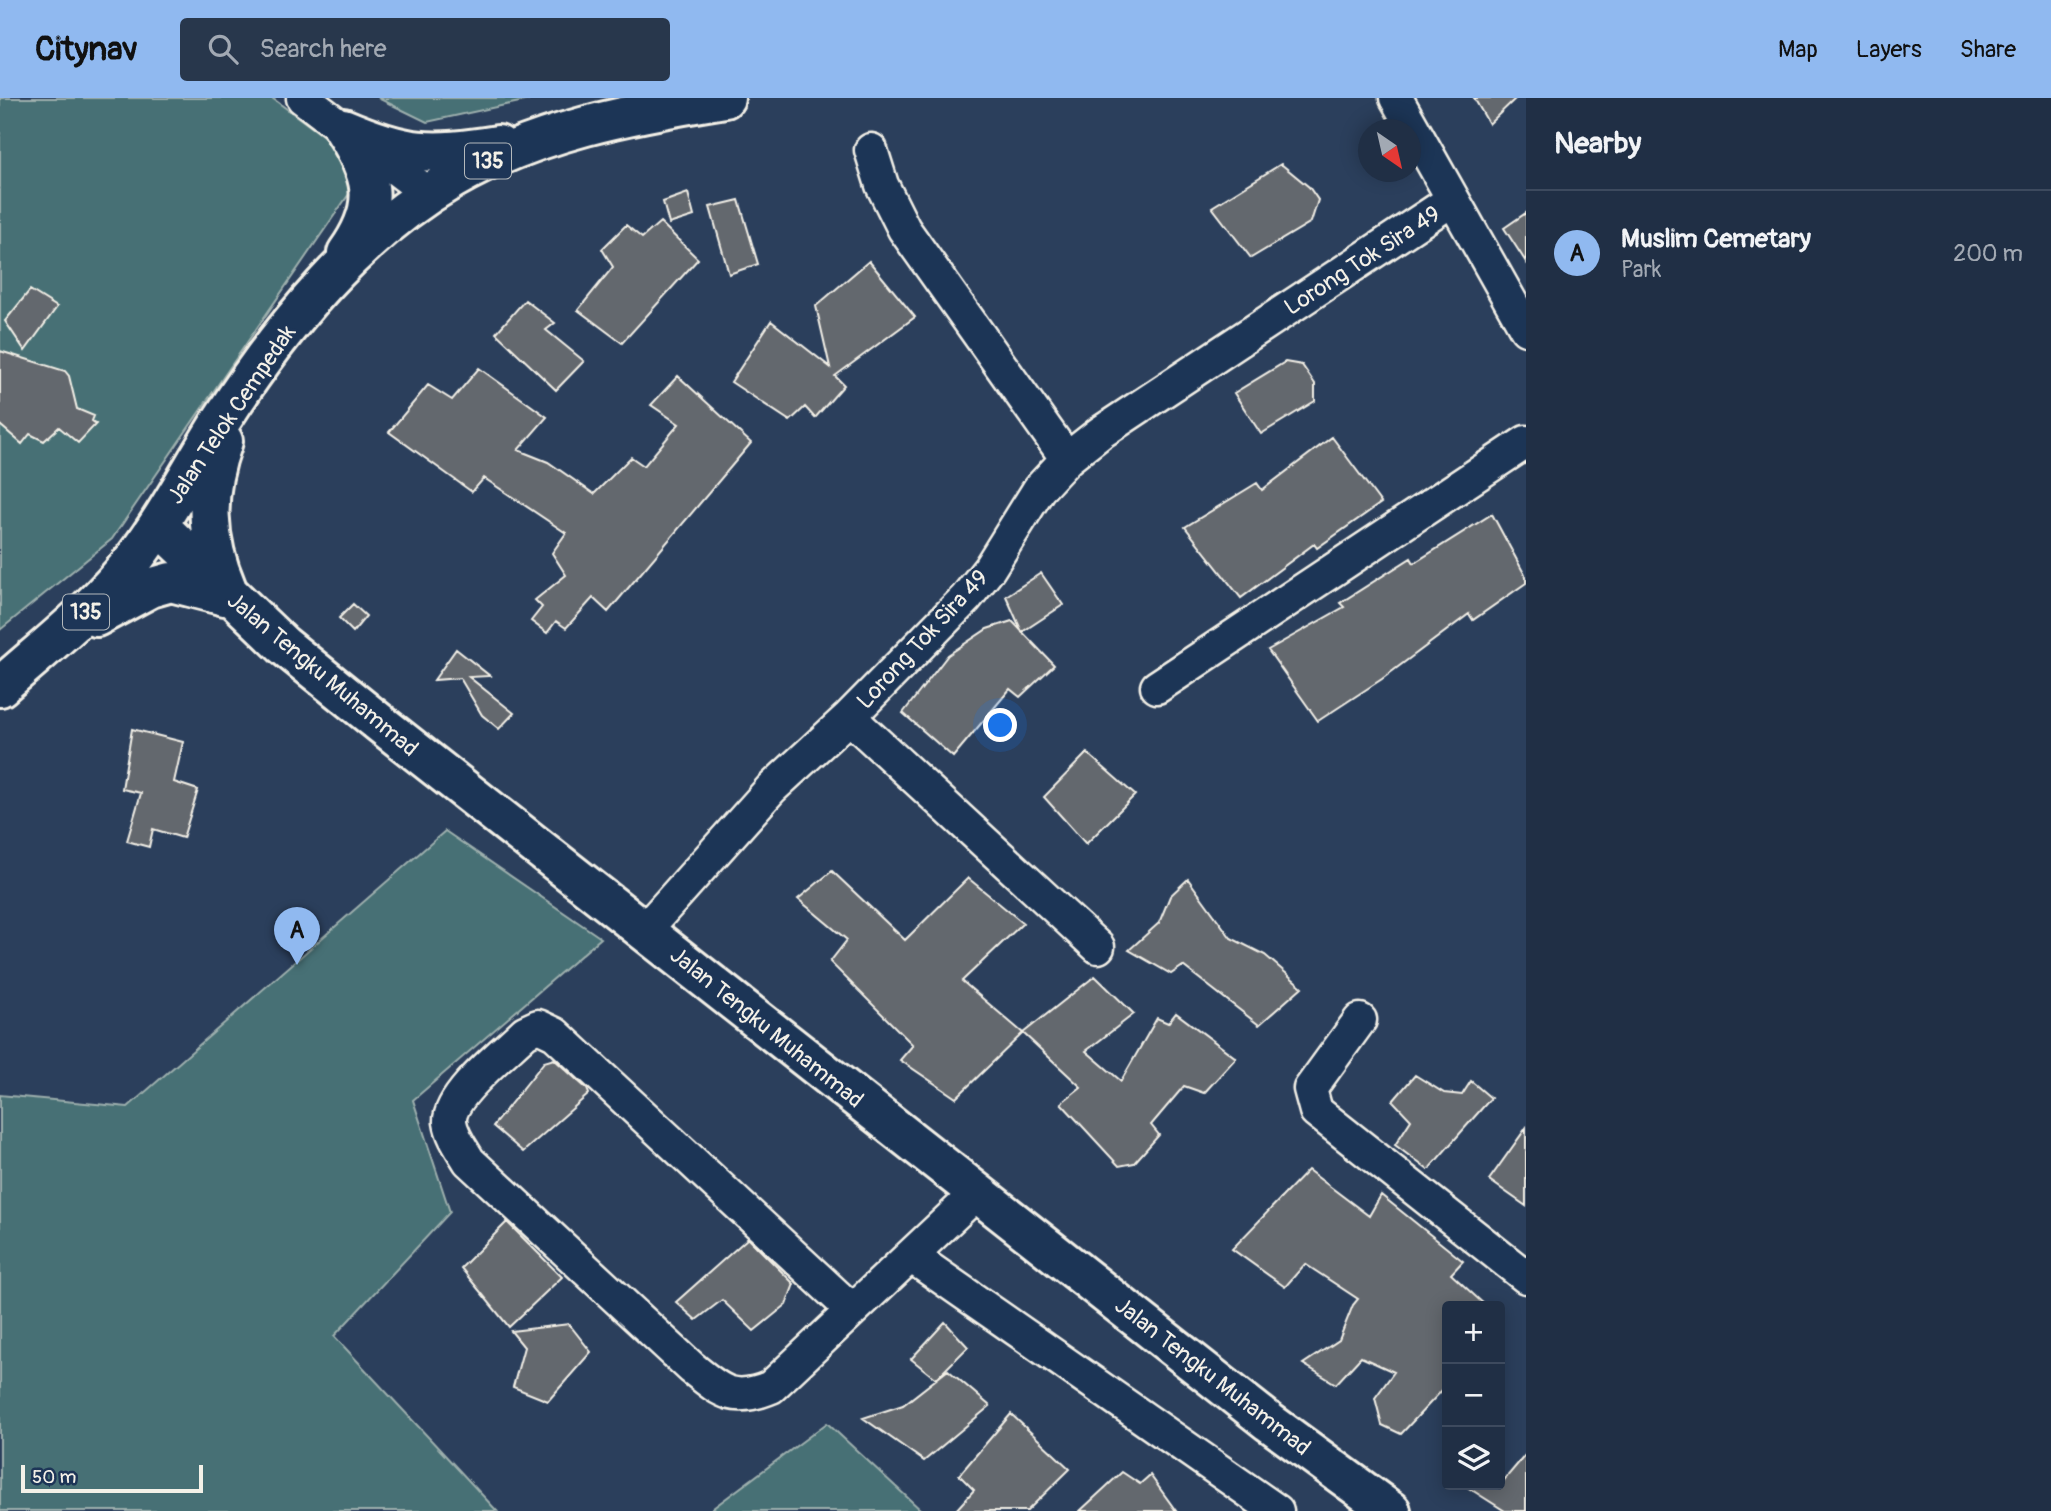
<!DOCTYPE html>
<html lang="en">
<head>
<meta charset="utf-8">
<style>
  body { margin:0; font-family:Pangolin,sans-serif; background:#28374c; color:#f1f3f6 }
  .controls { position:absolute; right:21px; bottom:21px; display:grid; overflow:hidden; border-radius:7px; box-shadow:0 4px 18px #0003 }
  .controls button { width:63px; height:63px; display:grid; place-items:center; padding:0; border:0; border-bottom:2px solid #3d4a5e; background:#202f45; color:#f1f3f6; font:35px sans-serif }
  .compass { position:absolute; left:1358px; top:21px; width:63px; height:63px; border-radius:50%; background:#202f45; box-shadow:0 4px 18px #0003; rotate:146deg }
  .scale { position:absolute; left:21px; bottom:18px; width:182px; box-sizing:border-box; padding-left:7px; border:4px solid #f4f1e8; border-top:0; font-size:19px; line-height:24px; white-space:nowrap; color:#f4f1e8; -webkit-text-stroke:5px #1d3557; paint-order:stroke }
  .you { position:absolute; left:1001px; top:628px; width:24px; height:24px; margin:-18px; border:5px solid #fff; border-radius:50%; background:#1a73e8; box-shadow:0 0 0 10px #1a73e833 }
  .badge { display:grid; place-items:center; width:46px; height:46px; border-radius:50%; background:#90b9f0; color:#111; font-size:23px; font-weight:700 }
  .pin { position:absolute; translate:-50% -58px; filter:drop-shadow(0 2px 4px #0008) }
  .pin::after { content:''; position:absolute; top:37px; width:24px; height:21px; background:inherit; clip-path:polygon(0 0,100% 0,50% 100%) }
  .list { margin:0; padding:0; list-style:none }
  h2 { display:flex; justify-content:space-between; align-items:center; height:91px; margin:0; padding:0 28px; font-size:30px }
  h2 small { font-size:23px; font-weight:400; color:#a2a9b3 }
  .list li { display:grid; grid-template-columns:46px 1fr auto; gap:21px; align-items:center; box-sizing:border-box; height:126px; padding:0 28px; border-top:2px solid #3d4a5e }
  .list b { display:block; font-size:26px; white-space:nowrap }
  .list p { margin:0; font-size:23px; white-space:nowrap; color:#a2a9b3 }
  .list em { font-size:23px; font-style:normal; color:#a2a9b3 }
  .icon { flex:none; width:38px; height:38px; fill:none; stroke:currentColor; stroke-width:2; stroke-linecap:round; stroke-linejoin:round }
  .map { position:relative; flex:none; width:1526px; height:1413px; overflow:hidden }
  header { display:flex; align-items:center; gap:42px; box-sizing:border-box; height:98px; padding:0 35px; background:#90b9f0; color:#111 }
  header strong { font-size:33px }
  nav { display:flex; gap:38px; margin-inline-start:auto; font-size:24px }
  .search { width:490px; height:63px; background:#28374c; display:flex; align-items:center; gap:18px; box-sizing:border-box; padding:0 24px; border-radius:7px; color:#a2a9b3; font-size:26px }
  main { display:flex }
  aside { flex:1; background:#202f45 }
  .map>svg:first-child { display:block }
  .green { fill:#477075; stroke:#9eb0ae; stroke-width:2 }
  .building { fill:#64676e; stroke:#f4f1e8; stroke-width:2 }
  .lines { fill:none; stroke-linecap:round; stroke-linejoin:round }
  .minor-casing { stroke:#f4f1e8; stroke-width:37 }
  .major-casing { stroke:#f4f1e8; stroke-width:44 }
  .minor { stroke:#1d3557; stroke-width:32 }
  .major { stroke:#1d3557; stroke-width:38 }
  .labels { text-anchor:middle; stroke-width:5; stroke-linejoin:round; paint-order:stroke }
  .shield { fill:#1d3557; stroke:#b4b9bc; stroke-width:2 }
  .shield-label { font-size:21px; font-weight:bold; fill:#f4f1e8 }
  .street-label { font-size:23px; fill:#f4f1e8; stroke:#1d3557 }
</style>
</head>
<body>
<header>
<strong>Citynav</strong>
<div class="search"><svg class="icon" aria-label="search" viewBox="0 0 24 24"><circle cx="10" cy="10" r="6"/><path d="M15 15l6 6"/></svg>Search here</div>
<nav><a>Map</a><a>Layers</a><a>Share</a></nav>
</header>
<main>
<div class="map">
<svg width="1526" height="1413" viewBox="0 0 1526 1413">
  <rect width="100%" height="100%" fill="#2b3f5c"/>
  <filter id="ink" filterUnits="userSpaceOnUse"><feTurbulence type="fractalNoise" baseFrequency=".0143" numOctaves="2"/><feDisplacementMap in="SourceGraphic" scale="14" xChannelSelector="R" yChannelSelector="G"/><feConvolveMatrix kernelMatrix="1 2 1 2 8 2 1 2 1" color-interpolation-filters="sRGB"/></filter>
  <g filter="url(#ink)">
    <path class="green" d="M 0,0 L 272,0 L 345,54 L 351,93 L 112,441 L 0,532 Z
      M 378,0 L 538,0 L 427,24 Z
      M 445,733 L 601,840 L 413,1002 L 450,1114 L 334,1238 L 497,1413 L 0,1413 L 0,997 L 128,1009 Z
      M 827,1325 L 922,1413 L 709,1413 Z"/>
    <path class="building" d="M 1474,0 L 1516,0 L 1489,26 Z
      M 1281,66 L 1309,89 L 1318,102 L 1311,124 L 1251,160 L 1212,109 Z
      M 688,95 L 694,118 L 669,126 L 663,104 Z
      M 739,102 L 758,166 L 729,176 L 710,109 Z
      M 1526,115 L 1526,164 L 1504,130 Z
      M 660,124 L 698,161 L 622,245 L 578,212 L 613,169 L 602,151 L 626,127 L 642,140 Z
      M 869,163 L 915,219 L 835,278 L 844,287 L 815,320 L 805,309 L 790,323 L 731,284 L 771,223 L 830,269 L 816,208 Z
      M 30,192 L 57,209 L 25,253 L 5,223 Z
      M 525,202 L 555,225 L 546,232 L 584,263 L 556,292 L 496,235 Z
      M 0,253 L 65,273 L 69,278 L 77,311 L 94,318 L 92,323 L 96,326 L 78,345 L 59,329 L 44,343 L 30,336 L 22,346 L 0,327 Z
      M 1285,264 L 1302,267 L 1315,286 L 1315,303 L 1261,336 L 1234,295 Z
      M 479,270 L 547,319 L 518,352 L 548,364 L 594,396 L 631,359 L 644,368 L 679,326 L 651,307 L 678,278 L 751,345 L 608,514 L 593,500 L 566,530 L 556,523 L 547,535 L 531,523 L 542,509 L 535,502 L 566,477 L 552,455 L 566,435 L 484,380 L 472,394 L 389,334 L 428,287 L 452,302 Z
      M 1332,339 L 1381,405 L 1317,450 L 1314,446 L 1241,500 L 1185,429 L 1257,385 L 1262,392 Z
      M 1492,416 L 1526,479 L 1526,485 L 1473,522 L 1469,516 L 1382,581 L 1318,623 L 1268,552 L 1344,509 L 1340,505 L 1411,460 L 1414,465 Z
      M 1041,475 L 1063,507 L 1022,534 L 1006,498 Z
      M 353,506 L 366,518 L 353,534 L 339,520 Z
      M 1012,523 L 1054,567 L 1020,599 L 1010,591 L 953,659 L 903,615 L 948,557 L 987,531 Z
      M 456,551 L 490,578 L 469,579 L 514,615 L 499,631 L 482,617 L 460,580 L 434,582 Z
      M 132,631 L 183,644 L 174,684 L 198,692 L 183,740 L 153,731 L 149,749 L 127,743 L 141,695 L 122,691 Z
      M 1087,655 L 1135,697 L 1086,746 L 1044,699 Z
      M 832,773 L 905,842 L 968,780 L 1023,825 L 962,883 L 1023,935 L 956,1000 L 900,962 L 913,947 L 830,864 L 847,842 L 798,801 Z
      M 1188,781 L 1231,840 L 1265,857 L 1302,889 L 1259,927 L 1183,868 L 1171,876 L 1129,852 L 1159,825 L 1170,798 Z
      M 1095,878 L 1134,916 L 1086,953 L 1121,983 L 1157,920 L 1168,925 L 1176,915 L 1236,960 L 1204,995 L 1184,988 L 1151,1027 L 1159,1037 L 1134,1065 L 1119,1068 L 1061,1005 L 1081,989 L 1023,935 Z
      M 554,961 L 587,991 L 589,996 L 523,1054 L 493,1028 L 544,964 Z
      M 1415,977 L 1444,995 L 1462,997 L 1471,983 L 1491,1000 L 1428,1072 L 1395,1047 L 1411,1022 L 1393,1003 Z
      M 1526,1030 L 1526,1108 L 1489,1082 Z
      M 1308,1072 L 1369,1118 L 1381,1097 L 1463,1163 L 1451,1176 L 1486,1208 L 1447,1208 L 1447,1287 L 1401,1336 L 1382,1327 L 1375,1300 L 1394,1274 L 1361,1259 L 1336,1286 L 1303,1266 L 1339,1242 L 1353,1207 L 1358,1201 L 1305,1166 L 1285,1189 L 1232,1151 Z
      M 507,1124 L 562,1179 L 509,1229 L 461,1170 Z
      M 748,1140 L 794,1186 L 786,1207 L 754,1233 L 722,1202 L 696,1222 L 676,1204 Z
      M 945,1224 L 968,1249 L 936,1281 L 911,1261 Z
      M 569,1226 L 591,1254 L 548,1303 L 513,1289 L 524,1249 L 511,1233 Z
      M 948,1272 L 990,1308 L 924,1363 L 863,1320 L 903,1307 Z
      M 1011,1316 L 1070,1371 L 1027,1413 L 955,1413 L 974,1392 L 959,1377 Z
      M 1526,1356 L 1526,1413 L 1505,1413 L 1464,1387 L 1500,1387 Z
      M 1122,1374 L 1140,1386 L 1150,1377 L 1176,1413 L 1080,1413 Z"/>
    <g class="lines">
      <g class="minor-casing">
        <path id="minor" d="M 303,0 L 429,96
          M 1396,0 L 1526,231
          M 871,52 L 882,87 L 904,131 L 1067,361
          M 1157,589 L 1526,344
          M 849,619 L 1098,849
          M 645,832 L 771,691 L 849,619 L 966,500 L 989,471 L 1039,391 L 1067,361 L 1100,335 L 1452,102
          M 1360,922 L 1310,991 L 1316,1013 L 1526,1179
          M 911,1158 L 1277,1413
          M 852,1212 L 555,936 L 538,928 L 525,934 C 507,952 448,998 450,1024 C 452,1038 462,1051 469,1063 L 692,1270 C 722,1294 733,1305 771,1289 L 977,1095"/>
      </g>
      <g class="major-casing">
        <path id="major" d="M 343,30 C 407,57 429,58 498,47
          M 343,30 C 373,77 382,106 347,155
          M 223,343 C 204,395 205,440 227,491
          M 158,427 L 283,547 L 381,626 L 1269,1324 L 1391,1413
          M 96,519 L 150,490 L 171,484 L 225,498
          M 0,589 C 46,548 96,510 134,461 C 167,418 192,369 221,323 C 281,229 356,137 453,81 C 536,33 632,15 725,0"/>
      </g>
      <use href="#minor" class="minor"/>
      <use href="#major" class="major"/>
    </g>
  </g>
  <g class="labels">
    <g class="shield">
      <rect x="465" y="45.5" width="46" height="35" rx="5"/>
      <rect x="63" y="496.5" width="46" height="35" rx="5"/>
    </g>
    <g class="shield-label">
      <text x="488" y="70">135</text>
      <text x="86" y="521">135</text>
    </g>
    <g class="street-label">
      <text transform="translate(1362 162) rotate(-33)" y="8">Lorong Tok Sira 49</text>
      <text transform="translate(231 316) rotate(-56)" y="8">Jalan Telok Cempedak</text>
      <text transform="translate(922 541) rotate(-47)" y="8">Lorong Tok Sira 49</text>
      <text transform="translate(323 576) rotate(40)" y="8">Jalan Tengku Muhammad</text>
      <text transform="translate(767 929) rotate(39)" y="8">Jalan Tengku Muhammad</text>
      <text transform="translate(1213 1278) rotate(38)" y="8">Jalan Tengku Muhammad</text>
    </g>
  </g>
</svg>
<div class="controls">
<button>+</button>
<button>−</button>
<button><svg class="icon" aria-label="layers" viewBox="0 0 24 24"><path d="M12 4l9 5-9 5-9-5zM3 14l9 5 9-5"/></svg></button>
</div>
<svg class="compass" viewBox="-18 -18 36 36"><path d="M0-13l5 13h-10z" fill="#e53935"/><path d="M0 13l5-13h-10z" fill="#a2a9b3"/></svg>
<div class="scale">50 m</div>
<div class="you"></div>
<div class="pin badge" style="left:297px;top:867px">A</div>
</div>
<aside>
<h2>Nearby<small></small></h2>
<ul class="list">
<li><span class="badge">A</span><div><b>Muslim Cemetary</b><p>Park</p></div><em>200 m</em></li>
</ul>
</aside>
</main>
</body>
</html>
